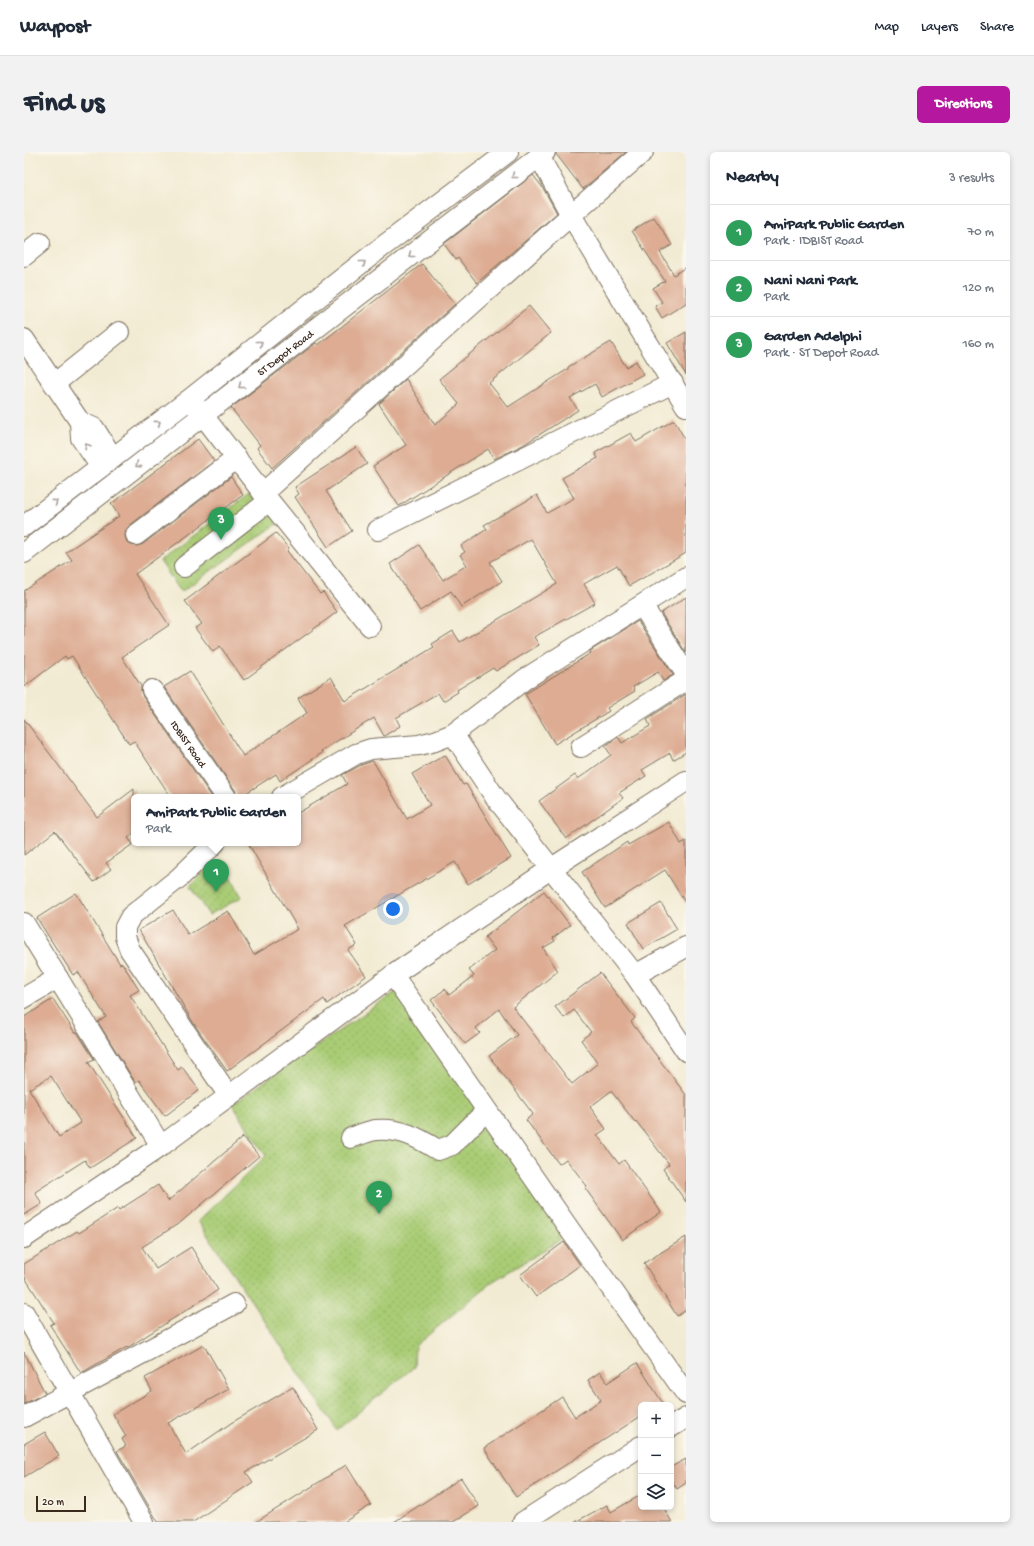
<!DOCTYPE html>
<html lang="en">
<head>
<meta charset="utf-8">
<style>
  body { margin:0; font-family:"Gochi Hand",sans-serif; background:#f2f2f3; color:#1f2937 }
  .controls { position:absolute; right:12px; bottom:12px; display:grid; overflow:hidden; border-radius:6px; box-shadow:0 2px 6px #0003 }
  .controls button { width:36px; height:36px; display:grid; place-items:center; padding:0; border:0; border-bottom:1px solid #e0e1e3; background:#fff; color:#1f2937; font:20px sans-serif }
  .scale { position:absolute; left:12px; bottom:10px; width:50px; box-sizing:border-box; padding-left:4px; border:2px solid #3b2a1e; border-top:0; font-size:11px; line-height:14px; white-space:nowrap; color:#3b2a1e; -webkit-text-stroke:3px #fbf7ec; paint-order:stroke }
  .you { position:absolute; left:369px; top:757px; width:14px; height:14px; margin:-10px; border:3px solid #fff; border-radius:50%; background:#1a73e8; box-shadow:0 0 0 6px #1a73e833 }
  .badge { display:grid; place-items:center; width:26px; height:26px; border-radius:50%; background:#b5179e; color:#fff; font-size:13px; font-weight:700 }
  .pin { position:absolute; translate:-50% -33px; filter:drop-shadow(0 1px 2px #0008) }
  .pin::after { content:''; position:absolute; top:21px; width:14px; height:12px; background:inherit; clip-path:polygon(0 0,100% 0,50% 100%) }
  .popup { position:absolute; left:107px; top:642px; width:170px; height:52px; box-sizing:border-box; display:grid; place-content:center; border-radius:6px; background:#fff; filter:drop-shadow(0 1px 3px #0005); font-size:13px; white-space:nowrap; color:#747a83 }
  .popup b { font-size:15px; color:#1f2937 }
  .popup::after { content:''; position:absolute; left:50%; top:100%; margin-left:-8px; border:8px solid transparent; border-top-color:#fff }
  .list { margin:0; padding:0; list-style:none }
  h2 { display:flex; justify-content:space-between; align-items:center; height:52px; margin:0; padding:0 16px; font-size:17px }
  h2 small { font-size:13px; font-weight:400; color:#747a83 }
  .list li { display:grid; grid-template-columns:26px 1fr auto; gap:12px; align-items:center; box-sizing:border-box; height:56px; padding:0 16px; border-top:1px solid #e0e1e3 }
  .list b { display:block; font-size:15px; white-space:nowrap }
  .list p { margin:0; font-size:13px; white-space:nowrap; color:#747a83 }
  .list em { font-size:13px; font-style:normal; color:#747a83 }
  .icon { flex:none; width:22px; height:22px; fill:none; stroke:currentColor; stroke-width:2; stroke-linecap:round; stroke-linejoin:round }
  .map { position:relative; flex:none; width:662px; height:1370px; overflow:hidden; border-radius:6px }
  header { display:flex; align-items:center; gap:24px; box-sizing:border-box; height:56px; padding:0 20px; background:#fff; border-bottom:1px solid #e0e1e3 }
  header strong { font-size:19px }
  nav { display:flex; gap:22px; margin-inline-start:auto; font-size:14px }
  .intro { display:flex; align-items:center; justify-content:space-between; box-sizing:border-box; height:96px; padding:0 24px }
  h1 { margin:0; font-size:28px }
  .button { padding:10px 18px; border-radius:6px; background:#b5179e; color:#fff; font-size:14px; font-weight:700 }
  main { display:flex; gap:24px; padding:0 24px }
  aside { flex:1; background:#fff; border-radius:6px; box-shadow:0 2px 6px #0003 }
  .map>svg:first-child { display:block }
  .park { fill:url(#park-dots); stroke:#727b4a }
  .building { fill:#ddac93; fill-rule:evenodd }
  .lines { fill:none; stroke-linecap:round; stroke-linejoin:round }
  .minor-casing { stroke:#7b6e5d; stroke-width:22 }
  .minor { stroke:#fff; stroke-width:20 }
  .oneway { stroke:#a79f9a }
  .labels { text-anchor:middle; stroke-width:4; stroke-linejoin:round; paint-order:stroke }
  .street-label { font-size:11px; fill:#3b2a1e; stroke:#fbf7ec }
</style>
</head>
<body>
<header>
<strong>Waypost</strong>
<nav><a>Map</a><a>Layers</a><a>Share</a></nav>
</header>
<div class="intro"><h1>Find us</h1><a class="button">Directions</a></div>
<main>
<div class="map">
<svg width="662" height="1370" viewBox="0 0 662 1370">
  <defs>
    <pattern id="park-dots" width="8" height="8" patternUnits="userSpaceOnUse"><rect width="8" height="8" fill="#a9cc75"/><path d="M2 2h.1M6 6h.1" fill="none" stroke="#92af65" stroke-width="1.8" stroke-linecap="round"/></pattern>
  </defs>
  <rect width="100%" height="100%" fill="#fbf7ec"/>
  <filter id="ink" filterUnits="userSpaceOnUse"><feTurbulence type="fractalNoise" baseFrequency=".025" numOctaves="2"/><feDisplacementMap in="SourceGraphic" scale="8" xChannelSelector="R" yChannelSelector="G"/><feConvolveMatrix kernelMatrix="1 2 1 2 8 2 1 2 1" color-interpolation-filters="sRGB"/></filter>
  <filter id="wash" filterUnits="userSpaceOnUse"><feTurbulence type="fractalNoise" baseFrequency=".012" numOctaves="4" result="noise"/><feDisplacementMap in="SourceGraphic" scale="16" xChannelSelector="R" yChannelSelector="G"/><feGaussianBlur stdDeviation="0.9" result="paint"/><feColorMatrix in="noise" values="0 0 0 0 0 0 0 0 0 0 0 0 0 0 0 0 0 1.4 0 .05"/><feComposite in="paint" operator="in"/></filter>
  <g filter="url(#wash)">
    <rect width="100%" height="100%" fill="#f2ebd3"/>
    <path class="park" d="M 234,335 L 260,367 L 157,440 L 136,409 Z
      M 188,710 L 199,712 L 218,745 L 185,763 L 166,735 Z
      M 373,839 L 543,1084 L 468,1130 L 391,1194 L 390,1215 L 313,1278 L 174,1069 L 242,1004 L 208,952 Z"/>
    <g id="blocks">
      <path class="building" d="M 532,0 L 602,0 L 559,37 L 532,2 Z
        M 509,23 L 519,36 L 533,61 L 453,131 L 434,106 L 432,108 L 420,92 Z
        M 630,65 L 648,93 L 636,100 L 650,123 L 662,115 L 662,151 L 638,166 L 631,154 L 638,150 L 629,136 L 641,129 L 608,79 Z
        M 398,112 L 431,152 L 248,316 L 233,296 L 236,293 L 207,256 L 292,191 L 294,193 Z
        M 505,154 L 527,181 L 465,231 L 484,255 L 544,217 L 544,215 L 587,190 L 602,215 L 612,209 L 619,222 L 578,245 L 571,232 L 546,246 L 554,258 L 499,293 L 470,307 L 464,297 L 375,354 L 349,314 L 382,293 L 355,252 L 382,227 L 411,273 L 435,252 L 415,227 Z
        M 662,180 L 662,223 L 643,191 Z
        M 650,268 L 662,289 L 662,401 L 605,434 L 593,413 L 560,432 L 571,451 L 510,485 L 515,493 L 472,519 L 469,516 L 433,538 L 434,540 L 419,549 L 414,541 L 372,566 L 376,574 L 360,584 L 350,566 L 297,599 L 298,601 L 256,629 L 252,622 L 216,645 L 213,645 L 211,638 L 140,535 L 166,519 L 219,604 L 283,561 L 274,546 L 307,525 L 321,549 L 410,495 L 408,492 L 429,479 L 436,490 L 533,432 L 507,387 L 466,410 L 478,429 L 437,455 L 427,439 L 396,459 L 366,412 L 395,393 L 419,428 L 443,413 L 436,403 L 441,400 L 437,394 L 463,377 L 460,373 L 513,343 L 523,361 L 550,346 L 538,326 L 574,306 L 571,301 L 607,281 L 612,290 Z
        M 174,287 L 190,309 L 105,374 L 102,378 L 101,384 L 103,390 L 107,393 L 113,394 L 119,392 L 207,325 L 219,343 L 111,422 L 145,473 L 98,505 L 117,534 L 117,539 L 119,545 L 188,645 L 147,645 L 110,589 L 105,592 L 48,504 L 43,507 L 41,504 L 0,535 L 0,439 L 48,408 L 42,400 L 95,364 L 87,352 Z
        M 332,295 L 343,312 L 302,339 L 328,379 L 304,395 L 271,345 L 275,342 L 271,335 Z
        M 252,381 L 265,397 L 263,399 L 296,442 L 299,440 L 313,460 L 220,528 L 196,494 L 189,500 L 171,476 L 178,472 L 161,449 Z
        M 662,445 L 662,501 L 637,461 Z
        M 614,469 L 649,523 L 639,529 L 634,520 L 609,535 L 611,539 L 583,556 L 585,559 L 531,592 L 501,542 L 567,501 L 566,499 Z
        M 662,542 L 662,600 L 649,608 L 646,601 L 618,618 L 622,624 L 595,641 L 599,646 L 542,687 L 515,649 L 551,623 L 554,627 L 587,603 L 581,594 L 594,585 L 598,591 L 626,574 L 623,567 Z
        M 0,567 L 73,665 L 110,637 L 110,681 L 104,686 L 109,692 L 82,711 L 87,717 L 70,730 L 31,679 L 0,703 Z
        M 421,603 L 439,633 L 442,632 L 487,706 L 444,732 L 431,710 L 321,774 L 333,793 L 324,798 L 342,824 L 303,852 L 300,847 L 203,919 L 170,872 L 115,778 L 149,758 L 164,783 L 204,759 L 230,803 L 274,777 L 224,691 L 274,691 L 274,661 L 323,632 L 318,623 L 337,613 L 349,609 L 383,667 L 406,653 L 388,622 Z
        M 645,670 L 657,692 L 662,689 L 662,752 L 641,718 L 581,756 L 558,720 L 603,690 L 604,693 Z
        M 520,739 L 546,773 L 529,786 L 531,789 L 519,796 L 534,819 L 489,855 L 548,932 L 574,911 L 557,888 L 567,880 L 550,858 L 540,866 L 531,855 L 576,821 L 611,866 L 607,870 L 662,943 L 662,1050 L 639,1017 L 645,1012 L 612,969 L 611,970 L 587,939 L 566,955 L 582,977 L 573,983 L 595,1012 L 600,1008 L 637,1060 L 598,1088 L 561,1036 L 563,1034 L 542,1007 L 535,1012 L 502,968 L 509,962 L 465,904 L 493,883 L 475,857 L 452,876 L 456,881 L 441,892 L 407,848 L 421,837 L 425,843 L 450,824 L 445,818 L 471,798 L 461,785 Z
        M 52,741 L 96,812 L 98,811 L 115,838 L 106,843 L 154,918 L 158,915 L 175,938 L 141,964 L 115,928 L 111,930 L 74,870 L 82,865 L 54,820 L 49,823 L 13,766 Z
        M 637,751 L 653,777 L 619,797 L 604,771 Z
        M 29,847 L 51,881 L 53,880 L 70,907 L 64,910 L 113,986 L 66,1016 L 61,1008 L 11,1040 L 18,1052 L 0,1063 L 0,865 ZM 27,924 L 57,971 L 35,985 L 5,937 Z
        M 219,985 L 235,1004 L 157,1070 L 118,1095 L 132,1117 L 167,1095 L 194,1138 L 103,1196 L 103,1195 L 57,1221 L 26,1173 L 30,1171 L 0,1124 L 0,1112 L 53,1079 L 55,1081 L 94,1056 L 95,1058 L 134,1033 L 144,1049 Z
        M 662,1085 L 662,1158 L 653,1164 L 620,1111 Z
        M 540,1090 L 556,1113 L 512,1145 L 496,1123 Z
        M 180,1193 L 205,1237 L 144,1271 L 162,1302 L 207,1271 L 269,1235 L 294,1278 L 222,1320 L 229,1330 L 169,1370 L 134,1370 L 93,1299 L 102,1294 L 98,1287 L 102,1284 L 89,1262 L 128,1239 L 121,1226 Z
        M 0,1200 L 21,1241 L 0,1252 Z
        M 613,1211 L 640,1253 L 617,1253 L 617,1264 L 492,1345 L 460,1296 L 538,1245 L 551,1265 L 577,1248 L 564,1228 L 576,1220 L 583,1231 Z
        M 21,1280 L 35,1304 L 0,1325 L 0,1292 Z
        M 662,1307 L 662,1331 L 653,1337 L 647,1327 L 647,1315 Z
        M 322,1313 L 347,1353 L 320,1370 L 232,1370 Z
        M 437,1326 L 455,1354 L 429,1370 L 370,1370 Z
        M 617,1343 L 617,1355 L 639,1355 L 648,1370 L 551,1370 L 583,1353 L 587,1360 Z"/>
    </g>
  </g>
  <g filter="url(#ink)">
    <use href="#blocks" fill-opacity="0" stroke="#7b6e5d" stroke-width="1"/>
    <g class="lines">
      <g class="minor-casing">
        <g id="minor">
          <path d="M 515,4 L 547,63 L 662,254"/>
          <path d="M 0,104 L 16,91"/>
          <path d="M 0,187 L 56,270 L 57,286 L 77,315"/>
          <path d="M 30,232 L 95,180"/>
          <path d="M 171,253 L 239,341 L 346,474"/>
          <path d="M 56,270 L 70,276 L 89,306"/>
          <path d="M 239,341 L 547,63 L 619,0"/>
          <path d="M 0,374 L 166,247 L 354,98 L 484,0"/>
          <path d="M 354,378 L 649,231"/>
          <path d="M 112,383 L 213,306"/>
          <path id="s1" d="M 0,401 L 521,0"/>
          <path d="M 160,415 L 245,349"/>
          <path d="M 618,453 L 662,522"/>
          <path id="s2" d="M 128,538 L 202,645"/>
          <path d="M 429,582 L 471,645 L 611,823 L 662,899"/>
          <path d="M 557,595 L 662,528"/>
          <path d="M 258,645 L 332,602 L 347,597 L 395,593 L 411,589 L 429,582 L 501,527 L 662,425"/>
          <path d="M 191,691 L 156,725 L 107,764 L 101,775 L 101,785 L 106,798 L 205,944"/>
          <path d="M 0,771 L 137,994"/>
          <path d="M 369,823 L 528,716 L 662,629"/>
          <path d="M 611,823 L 662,795"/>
          <path d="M 0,846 L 34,826"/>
          <path d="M 327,986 C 335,983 344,979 352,978 C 376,976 393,985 414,998 L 428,993 L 462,959"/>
          <path d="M 0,1086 L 137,994 L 369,823 L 548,1081 L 662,1242"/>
          <path d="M 0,1161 L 120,1370"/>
          <path d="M 0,1265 L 210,1152"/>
          <path d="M 647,1275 L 662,1266"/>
          <path d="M 499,1370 L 617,1294"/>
        </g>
      </g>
      <use href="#minor" class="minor"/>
    </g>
    <defs><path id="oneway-chevron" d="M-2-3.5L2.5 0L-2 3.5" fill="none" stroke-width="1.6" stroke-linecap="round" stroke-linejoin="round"/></defs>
    <g class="oneway">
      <use href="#oneway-chevron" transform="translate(490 24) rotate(142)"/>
      <use href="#oneway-chevron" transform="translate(387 103) rotate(142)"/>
      <use href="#oneway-chevron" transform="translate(339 111) rotate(-38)"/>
      <use href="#oneway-chevron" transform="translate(236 191) rotate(-38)"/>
      <use href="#oneway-chevron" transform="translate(217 234) rotate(142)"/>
      <use href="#oneway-chevron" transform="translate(134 271) rotate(-37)"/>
      <use href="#oneway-chevron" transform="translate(63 294) rotate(-124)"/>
      <use href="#oneway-chevron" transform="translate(114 313) rotate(143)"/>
      <use href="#oneway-chevron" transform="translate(31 350) rotate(-37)"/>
    </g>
  </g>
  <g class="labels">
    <g class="street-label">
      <text dy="4" stroke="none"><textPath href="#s1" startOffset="329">ST Depot Road</textPath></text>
      <text dy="4" stroke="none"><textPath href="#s2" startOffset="65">IDBIST Road</textPath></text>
    </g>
  </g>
</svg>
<div class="controls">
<button>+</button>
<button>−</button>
<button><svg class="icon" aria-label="layers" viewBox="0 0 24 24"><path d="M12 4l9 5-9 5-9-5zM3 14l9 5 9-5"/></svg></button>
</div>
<div class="scale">20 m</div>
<div class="you"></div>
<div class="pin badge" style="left:192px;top:740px;background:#2e9e5b">1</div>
<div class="popup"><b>AmiPark Public Garden</b>Park</div>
<div class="pin badge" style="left:355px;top:1062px;background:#2e9e5b">2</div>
<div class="pin badge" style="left:197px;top:388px;background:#2e9e5b">3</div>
</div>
<aside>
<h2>Nearby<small>3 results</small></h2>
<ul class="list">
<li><span class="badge" style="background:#2e9e5b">1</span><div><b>AmiPark Public Garden</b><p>Park · IDBIST Road</p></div><em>70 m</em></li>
<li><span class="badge" style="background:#2e9e5b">2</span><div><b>Nani Nani Park</b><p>Park</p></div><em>120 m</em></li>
<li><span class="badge" style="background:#2e9e5b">3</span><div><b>Garden Adelphi</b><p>Park · ST Depot Road</p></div><em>160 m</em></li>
</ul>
</aside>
</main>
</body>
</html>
